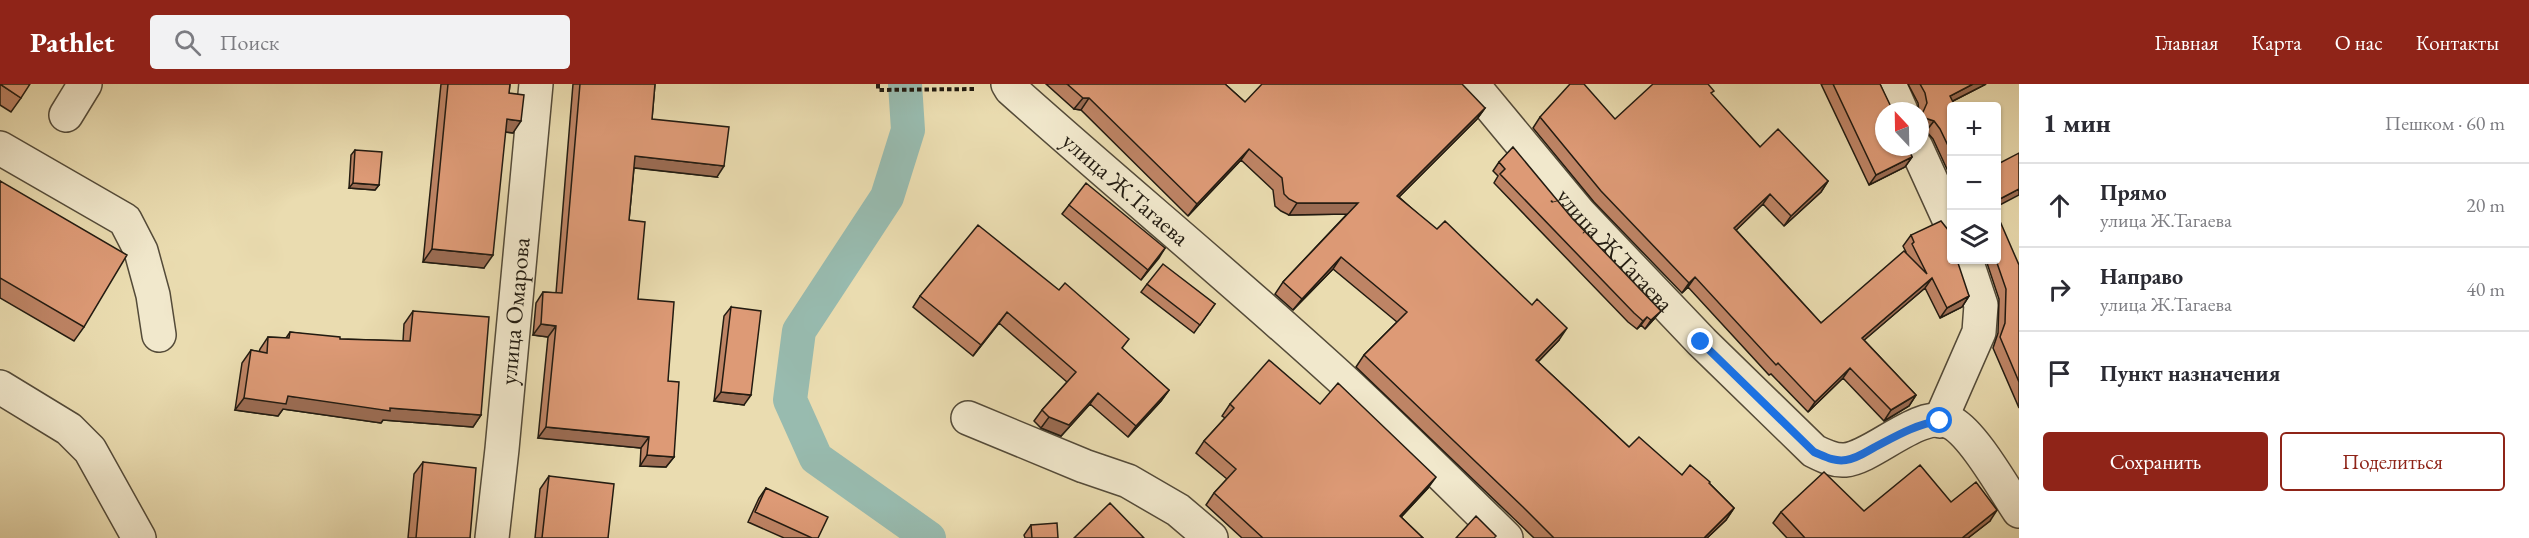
<!DOCTYPE html>
<html lang="ru">
<head>
<meta charset="utf-8">
<style>
  body { margin:0; font-family:"EB Garamond",serif; background:#f2f2f3; color:#2b2b33 }
  .controls { position:absolute; right:18px; top:18px; display:grid; overflow:hidden; border-radius:6px; box-shadow:0 2px 4px #0004 }
  .controls button { width:54px; height:54px; display:grid; place-items:center; padding:0; border:0; border-bottom:2px solid #e1e1e2; background:#fff; color:#2b2b33; font:30px sans-serif }
  .compass { position:absolute; left:1875px; top:18px; width:54px; height:54px; border-radius:50%; background:#fff; box-shadow:0 2px 4px #0004; rotate:338deg }
  .stop { position:absolute; width:18px; height:18px; margin:-14px; border:4px solid #1a73e8; border-radius:50%; background:#fff }
  .stop.end { background:#1a73e8; border-color:#fff; box-shadow:0 2px 6px #0008 }
  .list { margin:0; padding:0; list-style:none }
  h2 { display:flex; justify-content:space-between; align-items:center; height:78px; margin:0; padding:0 24px; font-size:26px }
  h2 small { font-size:20px; font-weight:400; color:#7c7c81 }
  .list li { display:grid; grid-template-columns:39px 1fr auto; gap:18px; align-items:center; box-sizing:border-box; height:84px; padding:0 24px; border-top:2px solid #e1e1e2 }
  .list b { display:block; font-size:22px; white-space:nowrap }
  .list p { margin:0; font-size:20px; white-space:nowrap; color:#7c7c81 }
  .list em { font-size:20px; font-style:normal; color:#7c7c81 }
  .actions { display:flex; gap:12px; padding:18px 24px }
  .actions a { flex:1; padding:14px 0; border:2px solid #8f2418; border-radius:6px; text-align:center; font-size:21px; color:#8f2418 }
  .actions .main { background:#8f2418; color:#fff }
  .icon { flex:none; width:33px; height:33px; fill:none; stroke:currentColor; stroke-width:2; stroke-linecap:round; stroke-linejoin:round }
  .map { position:relative; flex:none; width:2019px; height:454px; overflow:hidden }
  header { display:flex; align-items:center; gap:36px; box-sizing:border-box; height:84px; padding:0 30px; background:#8f2418; color:#fff }
  header strong { font-size:28px }
  nav { display:flex; gap:33px; margin-inline-start:auto; font-size:21px }
  .search { width:420px; height:54px; background:#f2f2f3; display:flex; align-items:center; gap:15px; box-sizing:border-box; padding:0 21px; border-radius:6px; color:#7c7c81; font-size:22px }
  main { display:flex }
  aside { flex:1; background:#fff }
  .map>svg:first-child { display:block }
  .lines { fill:none; stroke-linecap:round; stroke-linejoin:round }
  .canal { stroke:#98bbaf; stroke-width:34 }
  .minor-casing { stroke:#544b39; stroke-width:36 }
  .path { stroke:#221b11; stroke-width:4; stroke-dasharray:4.5 3; stroke-linecap:butt }
  .minor { stroke:#f1e8cc; stroke-width:33 }
  .wall { fill:#be8465; stroke:#221b11; stroke-width:1.5 }
  .shaded-wall { fill:#9b6c53; stroke:#221b11; stroke-width:1.5 }
  .building { fill:#dd9a76; stroke:#221b11; stroke-width:1.5 }
  .route { stroke:#1a73e8; stroke-width:8 }
  .labels { text-anchor:middle; stroke-width:6; stroke-linejoin:round; paint-order:stroke }
  .street-label { font-size:24px; fill:#221b11; stroke:#f1e8cc }
</style>
</head>
<body>
<header>
<strong>Pathlet</strong>
<div class="search"><svg class="icon" aria-label="search" viewBox="0 0 24 24"><circle cx="10" cy="10" r="6"/><path d="M15 15l6 6"/></svg>Поиск</div>
<nav><a>Главная</a><a>Карта</a><a>О нас</a><a>Контакты</a></nav>
</header>
<main>
<div class="map">
<svg width="2019" height="454" viewBox="0 0 2019 454">
  <rect width="100%" height="100%" fill="#eadcb0"/>
  <filter id="stains"><feTurbulence type="fractalNoise" baseFrequency=".00333" numOctaves="4"/><feColorMatrix values="0 0 0 0 .2 0 0 0 0 .09 0 0 0 0 .02 0 0 0 .5 -.17"/></filter>
  <radialGradient id="worn" r=".72"><stop offset=".6" stop-color="#630" stop-opacity="0"/><stop offset="1" stop-color="#630" stop-opacity=".3"/></radialGradient>
  <g class="lines">
    <path class="canal" d="M 905,0 L 908,46 L 887,113 L 799,247 L 790,316 L 816,374 L 929,454"/>
    <g class="minor-casing">
      <g id="minor">
        <path id="s1" d="M 1008,0 L 1011,5 C 1126,108 1246,206 1359,311 C 1409,358 1457,406 1506,454"/>
        <path id="s2" d="M 1472,0 L 1580,130 L 1702,258 L 1814,367 C 1824,372 1834,377 1845,376 C 1875,373 1921,323 1952,339 C 1974,351 2004,405 2019,427"/>
        <path d="M 1889,0 L 1901,27"/>
        <path d="M 66,31 L 85,0"/>
        <path d="M 1916,63 L 1952,142"/>
        <path d="M 0,64 L 125,136 L 141,167 L 153,211 L 159,251"/>
        <path d="M 0,303 L 69,345 L 90,366 L 139,454"/>
        <path d="M 968,334 L 1084,382 L 1128,397 L 1178,426 L 1211,454"/>
        <path d="M 1940,337 L 1979,248 L 1981,221 L 1966,176"/>
        <path id="s3" d="M 492,454 L 502,365 L 536,0"/>
      </g>
    </g>
    <path class="path" d="M 878,0 L 878,6 L 976,5"/>
    <use href="#minor" class="minor"/>
  </g>
  <path class="wall" d="M 0,0 L 21,14 L 11,28 L 0,21 Z
    M 441,0 L 510,0 L 509,9 L 513,49 L 505,48 L 484,184 L 423,178 Z
    M 573,0 L 655,0 L 652,35 L 717,93 L 634,84 L 629,136 L 638,215 L 668,297 L 674,373 L 666,383 L 640,382 L 641,364 L 538,354 L 548,253 L 533,251 L 536,219 L 543,208 L 556,209 Z
    M 1046,0 L 1225,0 L 1245,18 L 1485,24 L 1477,35 L 1399,113 L 1559,256 L 1538,278 L 1629,363 L 1682,391 L 1709,399 L 1734,424 L 1726,436 L 1707,454 L 1534,454 L 1356,283 L 1364,271 L 1397,238 L 1333,185 L 1293,226 L 1275,210 L 1283,198 L 1347,130 L 1289,131 L 1281,127 L 1275,122 L 1273,106 L 1241,76 L 1188,132 L 1081,26 L 1074,25 Z
    M 1821,0 L 1880,0 L 1912,73 L 1905,83 L 1869,101 Z
    M 1908,0 L 1986,0 L 1953,17 L 1952,22 L 1952,96 L 1933,55 L 1926,47 L 1920,45 L 1920,27 L 1919,27 L 1918,19 Z
    M 1711,10 L 1760,63 L 1828,97 L 1821,108 L 1784,142 L 1763,120 L 1736,146 L 1821,239 L 1906,168 L 1903,162 L 1911,151 L 1952,176 L 1969,212 L 1962,223 L 1940,234 L 1925,204 L 1864,256 L 1916,311 L 1909,322 L 1884,337 L 1843,294 L 1808,328 L 1771,290 L 1769,291 L 1688,203 L 1682,209 L 1594,118 L 1533,44 L 1540,33 L 1615,35 Z
    M 355,66 L 379,101 L 375,106 L 349,104 L 351,71 Z
    M 1499,78 L 1654,235 L 1645,245 L 1641,241 L 1637,245 L 1628,238 L 1494,99 L 1498,92 L 1493,87 Z
    M 0,97 L 84,243 L 74,257 L 0,214 Z
    M 1069,121 L 1165,164 L 1141,196 L 1062,130 Z
    M 1986,176 L 1996,176 L 2019,181 L 2019,324 L 1993,264 L 1998,249 L 1999,215 Z
    M 1147,200 L 1215,220 L 1194,249 L 1141,208 Z
    M 1059,206 L 1122,265 L 1169,306 L 1161,317 L 1128,353 L 1090,320 L 1061,352 L 1041,344 L 1034,337 L 1042,326 L 1067,298 L 999,239 L 973,272 L 913,223 L 920,212 Z
    M 731,223 L 744,321 L 714,317 L 724,232 Z
    M 413,227 L 481,331 L 473,343 L 383,336 L 381,339 L 283,325 L 278,332 L 235,326 L 242,279 L 251,266 L 259,268 L 260,265 L 268,253 L 286,254 L 290,248 L 340,255 L 403,257 L 404,240 Z
    M 1230,320 L 1320,320 L 1428,404 L 1401,433 L 1423,454 L 1242,454 L 1206,421 L 1214,409 L 1227,395 L 1196,369 L 1204,357 L 1225,334 L 1222,332 Z
    M 423,378 L 470,454 L 408,454 L 414,390 Z
    M 549,392 L 608,454 L 535,454 L 540,405 Z
    M 766,404 L 818,454 L 784,454 L 748,438 L 759,414 Z
    M 1951,418 L 1990,437 L 1968,454 L 1787,454 L 1773,439 L 1781,428 L 1864,427 Z
    M 1031,441 L 1058,454 L 1025,454 L 1024,451 Z"/>
  <path class="shaded-wall" d="M 1973,0 L 1986,0 L 1943,22 L 1950,12 Z
    M 1083,14 L 1089,14 L 1081,26 L 1074,25 Z
    M 1485,24 L 1477,35 L 1389,123 L 1397,112 Z
    M 1925,34 L 1934,37 L 1926,47 L 1920,45 L 1920,35 Z
    M 507,35 L 521,37 L 513,49 L 498,47 Z
    M 1249,65 L 1241,76 L 1188,132 L 1197,120 Z
    M 635,72 L 724,82 L 717,93 L 627,83 Z
    M 1912,73 L 1905,83 L 1869,101 L 1876,91 Z
    M 1828,97 L 1821,108 L 1784,142 L 1791,132 Z
    M 353,99 L 379,101 L 375,106 L 349,104 Z
    M 2019,105 L 2019,111 L 1996,123 L 1996,117 Z
    M 1770,110 L 1763,120 L 1727,155 L 1734,144 Z
    M 1297,119 L 1358,119 L 1350,130 L 1289,131 Z
    M 1165,164 L 1159,174 L 1141,196 L 1148,186 Z
    M 432,165 L 493,171 L 484,184 L 423,178 Z
    M 1341,173 L 1333,185 L 1293,226 L 1302,215 Z
    M 1695,193 L 1688,203 L 1682,209 L 1689,199 Z
    M 1932,194 L 1925,204 L 1855,264 L 1862,254 Z
    M 1969,212 L 1962,223 L 1940,234 L 1947,224 Z
    M 1661,227 L 1654,235 L 1645,245 L 1651,236 Z
    M 1007,228 L 999,239 L 973,272 L 981,261 Z
    M 1647,233 L 1641,241 L 1637,245 L 1643,237 Z
    M 541,240 L 556,242 L 548,253 L 533,251 Z
    M 1567,244 L 1559,256 L 1528,288 L 1536,276 Z
    M 1850,284 L 1843,294 L 1808,328 L 1815,318 Z
    M 1169,306 L 1161,317 L 1128,353 L 1136,342 Z
    M 721,308 L 751,311 L 744,321 L 714,317 Z
    M 1098,309 L 1090,320 L 1061,352 L 1041,344 L 1049,333 Z
    M 1916,311 L 1909,322 L 1884,337 L 1891,326 Z
    M 288,312 L 390,324 L 481,331 L 473,343 L 383,336 L 381,339 L 283,325 L 278,332 L 235,326 L 244,314 Z
    M 546,343 L 649,353 L 641,364 L 538,354 Z
    M 647,371 L 674,373 L 666,383 L 640,382 Z
    M 1436,393 L 1428,404 L 1392,443 L 1400,432 Z
    M 1734,424 L 1726,436 L 1707,454 L 1704,454 Z
    M 1997,426 L 1990,437 L 1968,454 L 1962,454 Z"/>
  <path class="building" d="M 0,0 L 30,0 L 21,14 Z
    M 448,0 L 510,0 L 509,9 L 524,11 L 521,37 L 507,35 L 493,171 L 432,165 Z
    M 580,0 L 655,0 L 652,35 L 729,43 L 724,82 L 635,72 L 629,136 L 645,138 L 638,215 L 674,218 L 668,297 L 679,298 L 674,373 L 647,371 L 649,353 L 546,343 L 556,242 L 541,240 L 543,208 L 562,209 Z
    M 1067,0 L 1225,0 L 1245,18 L 1262,0 L 1462,0 L 1485,24 L 1397,112 L 1437,145 L 1445,137 L 1532,221 L 1537,215 L 1567,244 L 1536,276 L 1629,363 L 1639,353 L 1682,391 L 1690,381 L 1710,398 L 1709,399 L 1734,424 L 1704,454 L 1554,454 L 1523,423 L 1364,271 L 1407,228 L 1341,173 L 1302,215 L 1283,198 L 1358,119 L 1297,119 L 1289,115 L 1284,110 L 1282,94 L 1249,65 L 1197,120 L 1089,14 L 1083,14 Z
    M 1570,0 L 1584,0 L 1615,35 L 1653,0 L 1708,0 L 1714,7 L 1711,9 L 1760,63 L 1778,45 L 1828,97 L 1791,132 L 1770,110 L 1734,144 L 1821,239 L 1904,167 L 1927,190 L 1912,160 L 1914,158 L 1911,151 L 1941,137 L 1949,147 L 1952,148 L 1952,176 L 1957,176 L 1969,212 L 1947,224 L 1932,194 L 1862,254 L 1916,311 L 1891,326 L 1850,284 L 1815,318 L 1778,279 L 1776,281 L 1695,193 L 1689,199 L 1601,107 L 1540,33 Z
    M 1833,0 L 1880,0 L 1893,27 L 1884,27 L 1884,63 L 1908,63 L 1912,73 L 1876,91 Z
    M 1920,0 L 1973,0 L 1950,12 L 1955,22 L 1952,22 L 1952,70 L 1940,45 L 1934,37 L 1925,34 L 1920,35 L 1920,30 L 1923,28 L 1927,19 L 1925,9 Z
    M 1513,63 L 1572,134 L 1661,227 L 1651,236 L 1647,233 L 1643,237 L 1634,229 L 1500,90 L 1505,85 L 1499,78 Z
    M 355,66 L 382,68 L 379,101 L 353,99 Z
    M 2019,69 L 2019,105 L 1996,117 L 1996,81 Z
    M 0,97 L 127,171 L 84,243 L 0,194 Z
    M 1086,99 L 1165,164 L 1148,186 L 1069,121 Z
    M 1996,128 L 2019,181 L 2019,298 L 2000,253 L 2005,239 L 2006,205 L 1996,176 Z
    M 978,141 L 1059,206 L 1065,199 L 1129,255 L 1122,264 L 1169,306 L 1136,342 L 1098,309 L 1069,341 L 1049,333 L 1042,326 L 1076,288 L 1007,228 L 981,261 L 920,212 Z
    M 1163,180 L 1215,220 L 1200,241 L 1147,200 Z
    M 731,223 L 761,227 L 751,311 L 721,308 Z
    M 413,227 L 489,233 L 481,331 L 390,324 L 390,327 L 288,312 L 286,320 L 244,314 L 251,266 L 267,269 L 268,253 L 289,254 L 290,248 L 340,253 L 340,255 L 410,257 Z
    M 1269,276 L 1320,320 L 1338,299 L 1436,393 L 1400,432 L 1423,454 L 1263,454 L 1214,409 L 1236,385 L 1204,357 L 1234,324 L 1230,320 Z
    M 423,378 L 476,384 L 470,454 L 416,454 Z
    M 1920,381 L 1951,418 L 1976,398 L 1997,426 L 1962,454 L 1805,454 L 1781,428 L 1824,388 L 1864,427 Z
    M 549,392 L 614,400 L 608,454 L 542,454 Z
    M 766,404 L 828,433 L 818,454 L 812,454 L 755,428 Z
    M 1110,419 L 1144,454 L 1074,454 Z
    M 1476,432 L 1496,452 L 1494,454 L 1456,454 Z
    M 1057,439 L 1058,454 L 1032,454 L 1031,441 Z"/>
  <g class="lines">
    <path class="route" d="M 1701,258 L 1814,368 C 1824,372 1834,378 1846,376 C 1856,375 1866,368 1875,363 C 1896,352 1916,340 1940,337"/>
  </g>
  <g class="labels">
    <g class="street-label">
      <text dy="8" stroke="none"><textPath href="#s1" startOffset="158">улица Ж.Тагаева</textPath></text>
      <text dy="8" stroke="none"><textPath href="#s2" startOffset="219">улица Ж.Тагаева</textPath></text>
      <text dy="8" stroke="none"><textPath href="#s3" startOffset="228">улица Омарова</textPath></text>
    </g>
  </g>
  <rect width="100%" height="100%" filter="url(#stains)"/>
  <rect width="100%" height="100%" fill="url(#worn)"/>
</svg>
<div class="controls">
<button>+</button>
<button>−</button>
<button><svg class="icon" aria-label="layers" viewBox="0 0 24 24"><path d="M12 4l9 5-9 5-9-5zM3 14l9 5 9-5"/></svg></button>
</div>
<svg class="compass" viewBox="-18 -18 36 36"><path d="M0-13l5 13h-10z" fill="#e53935"/><path d="M0 13l5-13h-10z" fill="#7c7c81"/></svg>
<div class="stop" style="left:1940px;top:337px"></div>
<div class="stop end" style="left:1701px;top:258px"></div>
</div>
<aside>
<h2>1 мин<small>Пешком · 60 m</small></h2>
<ul class="list">
<li><svg class="icon" aria-label="ahead" viewBox="0 0 24 24"><path d="M12 20V5M6 11l6-6 6 6"/></svg><div><b>Прямо</b><p>улица Ж.Тагаева</p></div><em>20 m</em></li>
<li><svg class="icon" aria-label="right" viewBox="0 0 24 24"><path d="M7 20v-9h11M14 6l5 5-5 5"/></svg><div><b>Направо</b><p>улица Ж.Тагаева</p></div><em>40 m</em></li>
<li><svg class="icon" aria-label="arrive" viewBox="0 0 24 24"><path d="M6 21V4h12l-3 4 3 4H6"/></svg><div><b>Пункт назначения</b></div></li>
</ul>
<div class="actions"><a class="main">Сохранить</a><a>Поделиться</a></div>
</aside>
</main>
</body>
</html>
